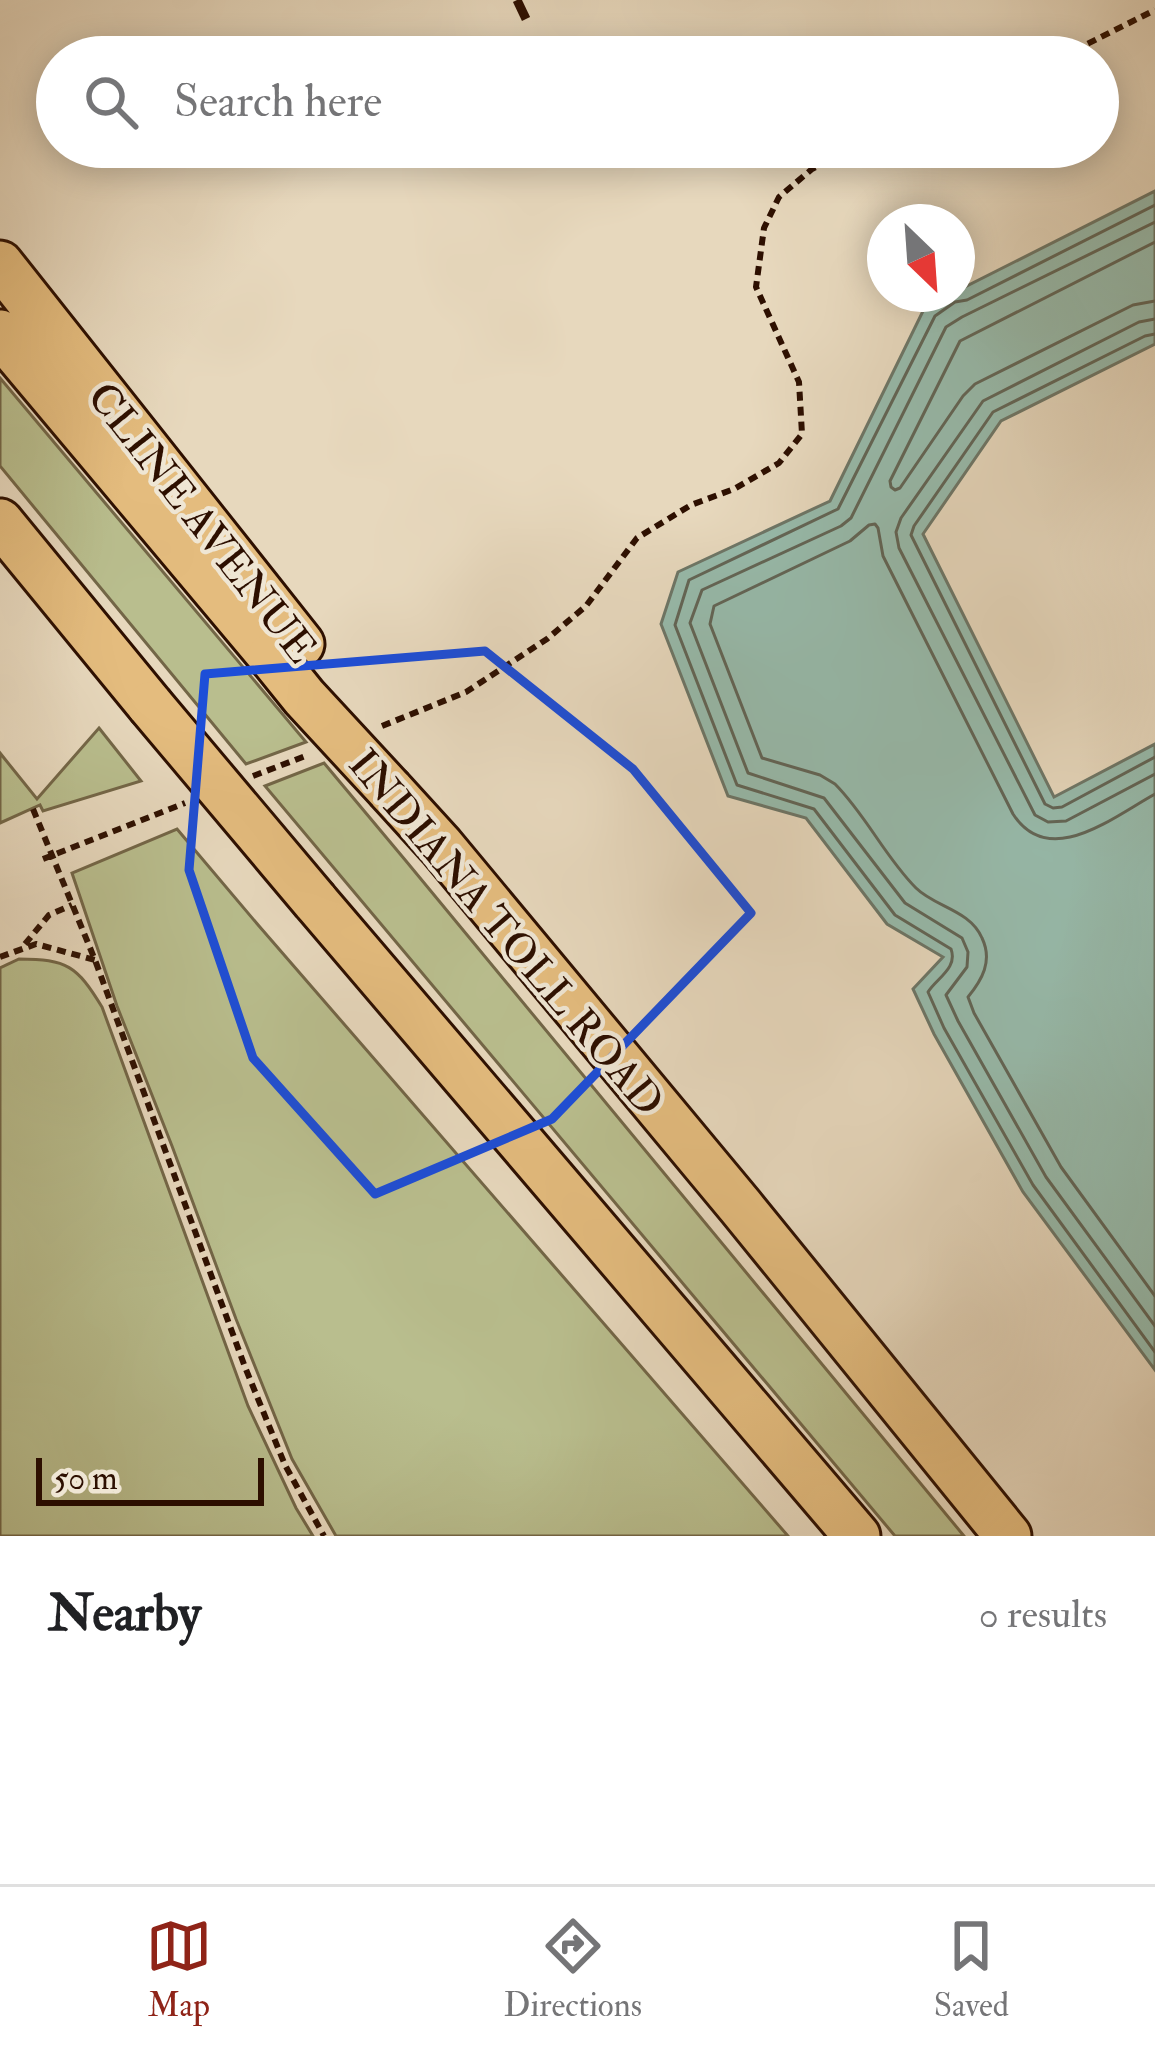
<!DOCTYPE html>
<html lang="en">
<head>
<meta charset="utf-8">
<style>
  body { margin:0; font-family:"IM FELL Double Pica",serif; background:#f6f6f6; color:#202124 }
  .compass { position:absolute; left:867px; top:204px; width:108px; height:108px; border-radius:50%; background:#fff; box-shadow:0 6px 30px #0003; rotate:155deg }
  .scale { position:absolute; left:36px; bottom:30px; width:228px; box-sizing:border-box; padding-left:12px; border:6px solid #2d0f00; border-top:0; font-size:33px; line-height:42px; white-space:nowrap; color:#2d0f00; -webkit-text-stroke:9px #efe6d4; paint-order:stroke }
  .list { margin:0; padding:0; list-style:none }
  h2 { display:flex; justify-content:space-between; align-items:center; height:156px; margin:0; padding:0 48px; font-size:51px }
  h2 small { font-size:39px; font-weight:400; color:#757577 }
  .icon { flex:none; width:66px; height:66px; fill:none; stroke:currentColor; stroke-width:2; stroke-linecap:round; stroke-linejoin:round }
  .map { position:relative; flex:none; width:1155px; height:1536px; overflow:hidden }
  .search { position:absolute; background:#fff; box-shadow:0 6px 30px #0003; left:36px; right:36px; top:36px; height:132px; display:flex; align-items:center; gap:30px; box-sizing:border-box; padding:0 42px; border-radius:66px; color:#757577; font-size:45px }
  .sheet { height:348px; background:#fff }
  nav { display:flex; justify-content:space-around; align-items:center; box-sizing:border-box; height:168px; border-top:3px solid #e0e0e0; background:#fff; font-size:33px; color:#757577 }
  nav a { display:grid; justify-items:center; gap:6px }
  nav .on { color:#8f2418 }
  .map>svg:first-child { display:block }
  .green { fill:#b9be8e; stroke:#736647; stroke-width:3 }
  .water { fill:#97bbac; stroke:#6d7667; stroke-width:3 }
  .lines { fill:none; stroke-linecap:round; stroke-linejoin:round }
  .shore { stroke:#626556; stroke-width:3 }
  .highway-casing { stroke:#2d0f00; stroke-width:51 }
  .path { stroke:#2d0f00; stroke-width:6; stroke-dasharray:9 6; stroke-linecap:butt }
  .highway { stroke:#e4bc7e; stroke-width:45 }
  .rail { stroke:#2d0f00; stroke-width:9; stroke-dasharray:21 21; stroke-linecap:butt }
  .highway-bridge-casing { stroke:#2d0f00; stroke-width:51; stroke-linecap:butt }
  .highway-bridge { stroke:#e4bc7e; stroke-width:45 }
  .marked { fill:none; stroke:#1d4ed8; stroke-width:9; stroke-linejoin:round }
  .labels { text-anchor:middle; stroke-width:9; stroke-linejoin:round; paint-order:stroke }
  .street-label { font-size:42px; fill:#2d0f00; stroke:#efe6d4 }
</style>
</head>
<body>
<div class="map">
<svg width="1155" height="1536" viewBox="0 0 1155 1536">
  <rect width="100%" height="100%" fill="#e7d8bd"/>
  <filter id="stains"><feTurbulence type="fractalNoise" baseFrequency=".00167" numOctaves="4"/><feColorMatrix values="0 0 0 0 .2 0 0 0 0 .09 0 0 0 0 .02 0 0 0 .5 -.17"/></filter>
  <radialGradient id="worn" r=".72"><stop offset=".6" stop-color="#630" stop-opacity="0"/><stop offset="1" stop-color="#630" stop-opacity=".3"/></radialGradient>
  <path class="green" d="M 0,378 L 306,742 L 246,764 L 0,466 Z
    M 99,728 L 141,781 L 43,811 L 40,805 L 0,823 L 0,753 L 37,799 Z
    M 324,763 L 406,861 L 964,1536 L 895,1536 L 265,786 Z
    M 177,829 L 259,926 L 788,1536 L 336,1536 L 292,1459 L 236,1319 L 172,1146 L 117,1006 L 72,873 Z
    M 19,959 C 67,959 77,966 102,1007 L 248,1406 L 296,1508 L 313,1536 L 0,1536 L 0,968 Z"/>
  <path class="water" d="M 1155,191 L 1155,344 L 1001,421 L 923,534 L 1054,797 L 1155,744 L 1155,1370 L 1023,1192 L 934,1034 L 913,989 L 943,957 L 887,924 L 806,818 L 728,796 L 661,624 L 678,572 L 830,501 L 925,307 L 957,294 L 957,291 Z"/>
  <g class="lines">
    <path class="shore" d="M 1155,205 L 967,300 L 955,302 L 935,316 L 838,509 L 689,580 L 675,625 L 737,785 L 814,809 L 895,915 L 951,949 C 958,968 937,978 928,992 L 944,1028 L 1033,1185 L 1155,1352
      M 1155,222 L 962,317 L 946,327 L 851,518 L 841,526 L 702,590 L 690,623 L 748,773 L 824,798 L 905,903 L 962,938 L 968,952 L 967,967 L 946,995 L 958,1021 L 1046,1177 L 1155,1326
      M 1155,242 L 960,341 L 890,481 L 891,487 L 895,490 L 900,488 L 963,396 L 975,384 L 1133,305 L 1155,301
      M 1155,319 L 1139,322 L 983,401 L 901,518 L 896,532 L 899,548 L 1035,815 L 1048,822 L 1066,821 L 1155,774
      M 1155,334 L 1145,336 L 993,412 L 914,526 L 911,535 L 1045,804 L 1053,808 L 1062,807 L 1155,757
      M 1155,794 C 1113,817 1049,870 1013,814 L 883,556 L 878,528 L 875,524 L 869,525 L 850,541 L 714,606 L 710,624 L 762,758 L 820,775 L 835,784 C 866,815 885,857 916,888 C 935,907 970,910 982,938 C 993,961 982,980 968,997 L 974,1013 L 1061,1167 L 1155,1296"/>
    <g class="highway-casing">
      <path id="highway" d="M 0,264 L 301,644
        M 0,333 L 271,656
        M 0,522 L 150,705
        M 390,790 L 441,846 L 741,1207 L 1008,1536
        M 315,901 L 857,1536"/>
    </g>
    <path class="path" d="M 1061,57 L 1155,10
      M 382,726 L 466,692 L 547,639 L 586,606 L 637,538 L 691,505 L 734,489 L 779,463 L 802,434 L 799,382 L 756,287 L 764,228 L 779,197 L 812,169 L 856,147
      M 253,776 L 308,755
      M 33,809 L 95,960 L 245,1367 L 285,1465 L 324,1536
      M 43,859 L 185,803
      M 25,944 L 49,915 L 72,905
      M 0,957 L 36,944 L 95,960"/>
    <use href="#highway" class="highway"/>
    <path class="rail" d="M 517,0 L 527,21"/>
    <g class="highway-bridge-casing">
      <path id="highway-bridge" d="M 271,656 L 304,697 L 390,790
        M 150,705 L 315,901"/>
    </g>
    <use href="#highway-bridge" class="highway-bridge"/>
  </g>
  <path class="marked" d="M 485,651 L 633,769 L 751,913 L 552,1119 L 375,1194 L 253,1058 L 189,870 L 205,674 Z"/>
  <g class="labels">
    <g class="street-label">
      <text transform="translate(203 522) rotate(52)" y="15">CLINE AVENUE</text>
      <text transform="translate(507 932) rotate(50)" y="15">INDIANA TOLL ROAD</text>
    </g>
  </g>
  <rect width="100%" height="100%" filter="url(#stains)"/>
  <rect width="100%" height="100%" fill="url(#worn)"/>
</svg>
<svg class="compass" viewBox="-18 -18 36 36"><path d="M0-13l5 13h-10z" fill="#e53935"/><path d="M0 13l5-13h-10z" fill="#757577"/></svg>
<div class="scale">50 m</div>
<div class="search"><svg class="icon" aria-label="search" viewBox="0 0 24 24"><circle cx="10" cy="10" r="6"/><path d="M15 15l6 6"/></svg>Search here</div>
</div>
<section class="sheet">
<h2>Nearby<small>0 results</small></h2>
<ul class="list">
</ul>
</section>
<nav>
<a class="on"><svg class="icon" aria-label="map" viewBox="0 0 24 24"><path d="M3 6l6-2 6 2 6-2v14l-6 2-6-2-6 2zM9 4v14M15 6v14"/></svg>Map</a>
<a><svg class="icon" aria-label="directions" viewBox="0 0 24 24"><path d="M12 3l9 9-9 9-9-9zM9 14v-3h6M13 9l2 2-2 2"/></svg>Directions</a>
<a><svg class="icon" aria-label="saved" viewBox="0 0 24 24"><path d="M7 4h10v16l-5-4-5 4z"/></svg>Saved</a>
</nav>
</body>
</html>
